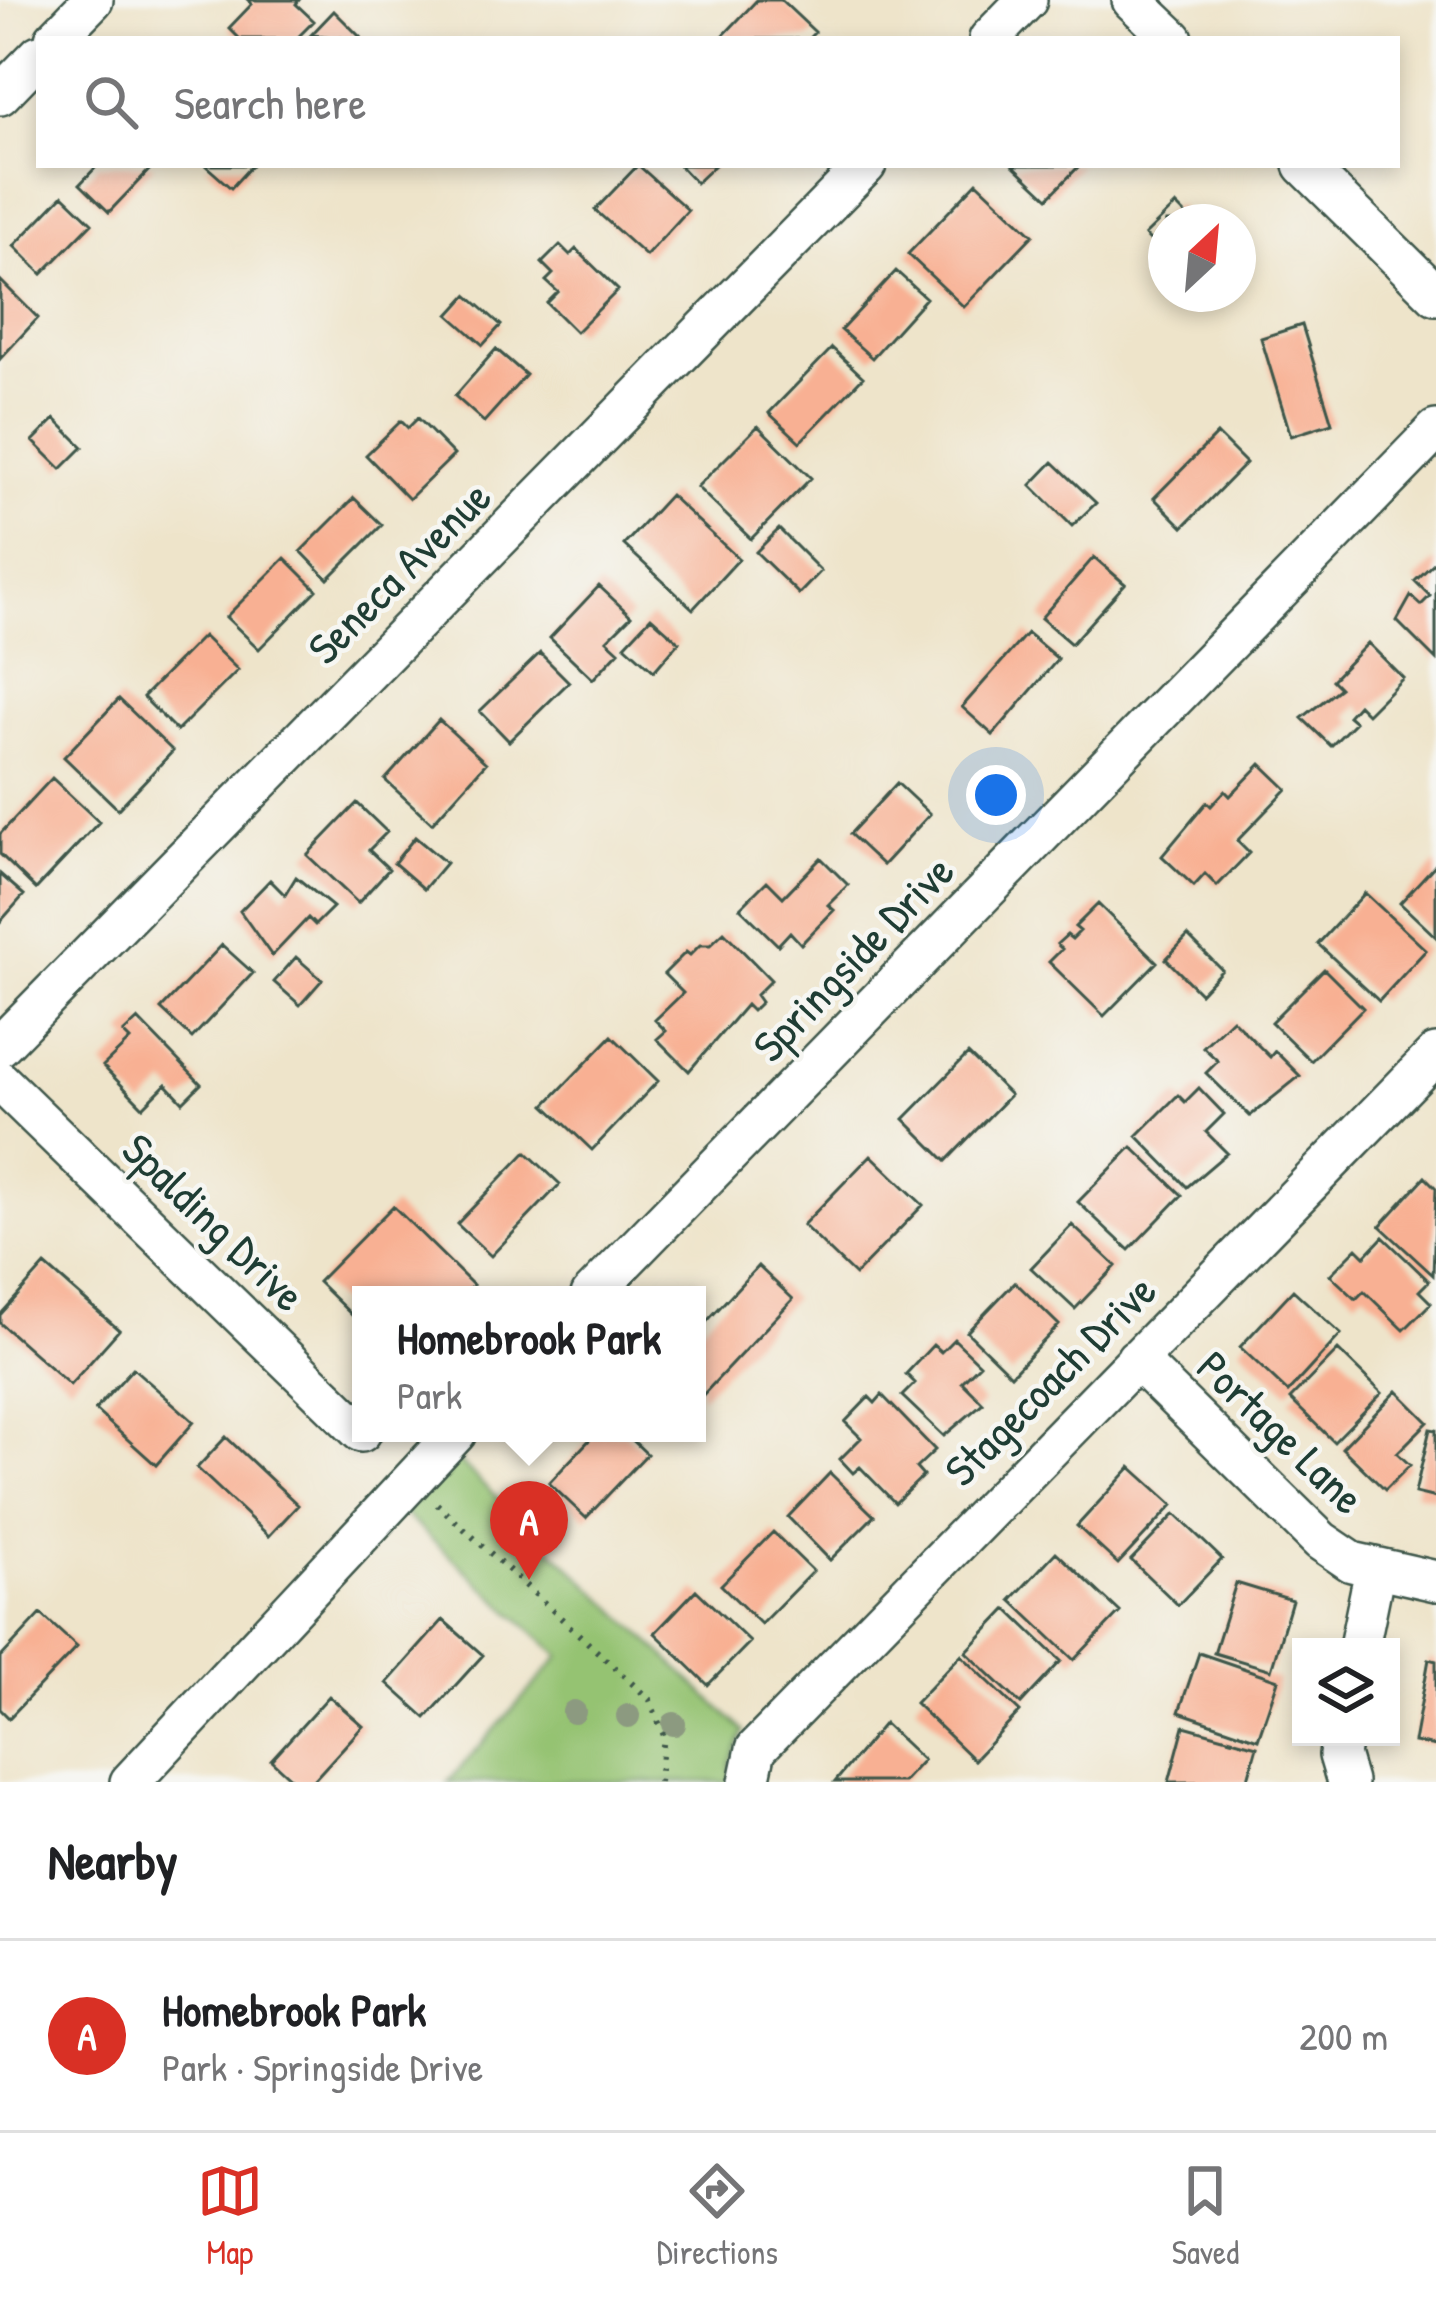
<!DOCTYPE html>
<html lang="en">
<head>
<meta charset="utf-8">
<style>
  body { margin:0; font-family:"Patrick Hand",sans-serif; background:#f6f6f6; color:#202124 }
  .controls { position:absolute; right:36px; bottom:36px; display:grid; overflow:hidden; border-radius:0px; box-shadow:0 6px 18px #0003 }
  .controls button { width:108px; height:108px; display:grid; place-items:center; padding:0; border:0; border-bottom:3px solid #e0e0e0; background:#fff; color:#202124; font:60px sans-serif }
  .compass { position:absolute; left:1148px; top:204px; width:108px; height:108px; border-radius:50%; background:#fff; box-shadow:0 6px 18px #0003; rotate:26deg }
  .you { position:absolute; left:996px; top:795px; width:42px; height:42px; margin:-30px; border:9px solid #fff; border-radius:50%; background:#1a73e8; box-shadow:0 0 0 18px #1a73e833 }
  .badge { display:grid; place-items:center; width:78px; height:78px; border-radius:50%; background:#d93025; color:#fff; font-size:39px; font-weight:700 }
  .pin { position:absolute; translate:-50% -99px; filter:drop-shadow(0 3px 6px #0008) }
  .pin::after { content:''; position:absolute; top:63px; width:42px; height:36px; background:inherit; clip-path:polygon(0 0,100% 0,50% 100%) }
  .popup { position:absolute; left:352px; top:1286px; width:354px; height:156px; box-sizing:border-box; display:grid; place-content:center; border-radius:0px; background:#fff; filter:drop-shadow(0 3px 9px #0005); font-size:39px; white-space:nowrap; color:#757577 }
  .popup b { font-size:45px; color:#202124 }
  .popup::after { content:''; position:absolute; left:50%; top:100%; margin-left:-24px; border:24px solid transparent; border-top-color:#fff }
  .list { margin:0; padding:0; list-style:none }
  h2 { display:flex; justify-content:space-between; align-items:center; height:156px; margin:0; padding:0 48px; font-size:51px }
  h2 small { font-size:39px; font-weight:400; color:#757577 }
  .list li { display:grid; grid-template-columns:78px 1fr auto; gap:36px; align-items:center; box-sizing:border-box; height:192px; padding:0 48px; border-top:3px solid #e0e0e0 }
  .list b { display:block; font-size:45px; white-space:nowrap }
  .list p { margin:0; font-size:39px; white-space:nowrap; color:#757577 }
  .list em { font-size:39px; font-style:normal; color:#757577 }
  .icon { flex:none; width:66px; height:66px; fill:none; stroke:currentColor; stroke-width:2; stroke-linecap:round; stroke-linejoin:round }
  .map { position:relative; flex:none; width:1436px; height:1782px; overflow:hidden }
  .search { position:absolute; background:#fff; box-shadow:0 6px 18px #0003; left:36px; right:36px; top:36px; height:132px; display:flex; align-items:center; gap:30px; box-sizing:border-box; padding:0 42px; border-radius:0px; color:#757577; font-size:45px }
  .sheet { height:348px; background:#fff }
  nav { display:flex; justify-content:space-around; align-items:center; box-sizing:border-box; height:168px; border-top:3px solid #e0e0e0; background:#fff; font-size:33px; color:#757577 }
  nav a { display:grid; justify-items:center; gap:6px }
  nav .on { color:#d93025 }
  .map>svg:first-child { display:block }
  .green { fill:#95c372; stroke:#5a8053; stroke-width:3 }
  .building { fill:#f8b093 }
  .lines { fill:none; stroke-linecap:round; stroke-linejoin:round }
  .minor-casing { stroke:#3e564a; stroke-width:44 }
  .path { stroke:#3e564a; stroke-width:6; stroke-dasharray:3 9; stroke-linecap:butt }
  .minor { stroke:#fff; stroke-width:39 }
  .tree { fill:#8c9a80 }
  .labels { text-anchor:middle; stroke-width:9; stroke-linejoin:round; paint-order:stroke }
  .street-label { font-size:45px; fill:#1f3d34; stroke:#f6f6f2 }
</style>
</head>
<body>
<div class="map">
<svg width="1436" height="1782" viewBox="0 0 1436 1782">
  <rect width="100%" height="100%" fill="#f6f6f2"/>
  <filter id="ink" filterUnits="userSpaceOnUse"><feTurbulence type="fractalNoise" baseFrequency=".00833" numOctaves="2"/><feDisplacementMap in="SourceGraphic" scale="24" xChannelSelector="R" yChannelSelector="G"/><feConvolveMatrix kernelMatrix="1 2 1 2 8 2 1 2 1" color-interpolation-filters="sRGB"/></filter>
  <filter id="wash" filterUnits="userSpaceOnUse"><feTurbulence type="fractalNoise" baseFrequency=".004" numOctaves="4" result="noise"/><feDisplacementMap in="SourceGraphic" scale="48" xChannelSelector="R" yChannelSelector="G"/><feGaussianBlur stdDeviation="2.7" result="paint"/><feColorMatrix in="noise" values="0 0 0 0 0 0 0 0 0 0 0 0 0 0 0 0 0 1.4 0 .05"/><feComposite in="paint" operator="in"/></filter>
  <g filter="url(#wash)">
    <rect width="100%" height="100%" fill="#eee4ca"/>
    <path class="green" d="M 456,1459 L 744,1731 L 730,1763 L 730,1782 L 448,1782 L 560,1656 L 403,1513 Z"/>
    <g id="blocks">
      <path class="building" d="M 248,0 L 299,0 L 296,4 L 314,21 L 296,39 L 240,39 L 229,28 L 252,4 Z
        M 757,0 L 781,0 L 815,32 L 808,39 L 720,39 Z
        M 334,11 L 362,39 L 311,35 Z
        M 98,165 L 154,165 L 109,212 L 80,184 Z
        M 205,165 L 252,165 L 231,188 Z
        M 638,165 L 688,210 L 646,256 L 595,210 Z
        M 679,165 L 715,165 L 696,183 Z
        M 1013,165 L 1080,165 L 1048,198 Z
        M 977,182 L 1033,235 L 964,307 L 908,254 Z
        M 63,195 L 92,223 L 42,274 L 14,246 Z
        M 1176,205 L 1193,222 L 1166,222 L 1166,256 L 1145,235 Z
        M 560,245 L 570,255 L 576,249 L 618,290 L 576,332 L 547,303 L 558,292 L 546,281 L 553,274 L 542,263 Z
        M 896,271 L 926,298 L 872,358 L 841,330 Z
        M 0,280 L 38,318 L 0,359 Z
        M 467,295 L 501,325 L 483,345 L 449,315 Z
        M 1302,325 L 1332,423 L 1291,436 L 1261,338 Z
        M 832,348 L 863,377 L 800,442 L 769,413 Z
        M 496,349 L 526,375 L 484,422 L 455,396 Z
        M 418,418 L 454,455 L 409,499 L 366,455 L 401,421 L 408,428 Z
        M 55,419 L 83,447 L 61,469 L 33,441 Z
        M 758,426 L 811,478 L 751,539 L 697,487 Z
        M 1217,434 L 1246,463 L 1183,527 L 1154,498 Z
        M 1053,462 L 1096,503 L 1072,526 L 1031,485 Z
        M 670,495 L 739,559 L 693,609 L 624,545 Z
        M 354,498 L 382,525 L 328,579 L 301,551 Z
        M 779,529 L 821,571 L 799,594 L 756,552 Z
        M 1094,557 L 1125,584 L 1071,644 L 1041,618 Z
        M 285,558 L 317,590 L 259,649 L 226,617 Z
        M 1436,561 L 1436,660 L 1397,621 L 1411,596 L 1421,605 L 1430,596 L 1415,581 Z
        M 599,586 L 631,616 L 607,640 L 619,651 L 593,679 L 550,638 Z
        M 651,617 L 679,642 L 654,671 L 625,645 Z
        M 1027,633 L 1058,659 L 993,735 L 962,707 Z
        M 203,636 L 238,670 L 177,731 L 143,697 Z
        M 1368,643 L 1403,678 L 1367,714 L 1358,705 L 1348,716 L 1355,722 L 1331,746 L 1302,718 L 1340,688 L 1332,680 Z
        M 540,653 L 569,682 L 509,741 L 480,711 Z
        M 119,699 L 173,751 L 118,809 L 64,757 Z
        M 439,720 L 486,763 L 432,823 L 385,780 Z
        M 1261,764 L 1287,789 L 1237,841 L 1249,853 L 1217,886 L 1205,874 L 1194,886 L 1162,856 L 1207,802 L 1211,806 L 1225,791 L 1230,796 Z
        M 52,778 L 99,822 L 36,889 L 0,854 L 0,834 Z
        M 897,783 L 930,814 L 883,865 L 850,834 Z
        M 357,803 L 387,832 L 369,850 L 389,869 L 358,903 L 307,855 Z
        M 415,837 L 446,863 L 424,889 L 394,863 Z
        M 821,858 L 848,885 L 828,905 L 834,910 L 801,944 L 790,932 L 778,945 L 740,908 L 767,881 L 783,897 Z
        M 1436,864 L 1436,937 L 1400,903 Z
        M 0,874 L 24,895 L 0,922 Z
        M 296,877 L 333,907 L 315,925 L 308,918 L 272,956 L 240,911 L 270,880 L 285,895 Z
        M 1365,893 L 1426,950 L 1379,1001 L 1318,944 Z
        M 1098,904 L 1157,962 L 1104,1016 L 1049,962 L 1062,949 L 1057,944 L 1067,935 L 1072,939 L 1080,931 L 1075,927 Z
        M 724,932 L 771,980 L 756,995 L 761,1002 L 752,1011 L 746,1005 L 689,1071 L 657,1039 L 666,1031 L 655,1020 L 683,993 L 664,974 L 686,952 L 690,955 L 700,945 L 710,945 Z
        M 1188,936 L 1222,970 L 1200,993 L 1166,959 Z
        M 222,945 L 253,973 L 192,1038 L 161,1009 Z
        M 296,957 L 322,980 L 300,1005 L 274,982 Z
        M 1324,969 L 1363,1008 L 1311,1061 L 1271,1022 Z
        M 138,1019 L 201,1084 L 183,1102 L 166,1084 L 143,1107 L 103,1066 L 130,1040 L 123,1033 Z
        M 1232,1019 L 1270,1057 L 1275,1051 L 1300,1076 L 1250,1116 L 1206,1073 L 1218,1061 L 1203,1047 Z
        M 612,1036 L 658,1081 L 592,1150 L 545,1105 Z
        M 968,1054 L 1010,1095 L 946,1161 L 904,1119 Z
        M 1199,1088 L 1224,1114 L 1206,1132 L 1227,1153 L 1187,1187 L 1137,1136 L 1178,1095 L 1185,1102 Z
        M 1132,1147 L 1182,1195 L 1129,1250 L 1078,1202 Z
        M 526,1152 L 560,1184 L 491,1256 L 457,1224 Z
        M 871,1155 L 923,1205 L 855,1275 L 803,1225 Z
        M 1425,1177 L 1436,1188 L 1433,1275 L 1380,1226 Z
        M 393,1206 L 473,1285 L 463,1295 L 361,1295 L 361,1324 L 318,1282 Z
        M 1072,1225 L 1116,1266 L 1075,1309 L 1031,1268 Z
        M 1383,1237 L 1429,1281 L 1419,1291 L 1431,1303 L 1404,1330 L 1364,1291 L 1356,1299 L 1330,1275 L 1357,1248 L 1365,1256 Z
        M 45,1265 L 119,1330 L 70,1385 L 0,1323 L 0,1315 Z
        M 758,1266 L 793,1299 L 701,1397 L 697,1332 Z
        M 1015,1282 L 1059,1325 L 1011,1375 L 967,1332 Z
        M 1293,1290 L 1341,1334 L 1288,1392 L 1240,1347 Z
        M 954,1339 L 980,1364 L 962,1382 L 983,1403 L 944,1436 L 902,1396 L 915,1383 L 906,1374 L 933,1345 L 941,1352 Z
        M 1338,1350 L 1382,1393 L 1334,1442 L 1290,1399 Z
        M 133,1368 L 194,1422 L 156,1465 L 95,1410 Z
        M 1397,1391 L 1428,1422 L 1397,1453 L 1410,1465 L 1385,1490 L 1342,1448 Z
        M 882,1395 L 935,1450 L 916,1468 L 923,1476 L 895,1503 L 860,1467 L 853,1473 L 840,1459 L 861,1438 L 845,1422 L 869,1397 L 875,1403 Z
        M 1430,1429 L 1436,1430 L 1436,1498 L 1415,1493 Z
        M 596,1433 L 625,1433 L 647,1454 L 586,1518 L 549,1483 Z
        M 226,1437 L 298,1505 L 269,1536 L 197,1468 Z
        M 1131,1467 L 1173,1505 L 1118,1564 L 1077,1526 Z
        M 830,1473 L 874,1516 L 830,1560 L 788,1517 Z
        M 1175,1514 L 1222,1559 L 1178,1605 L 1131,1560 Z
        M 773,1532 L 813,1571 L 761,1624 L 721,1585 Z
        M 1056,1552 L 1120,1612 L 1074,1660 L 1011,1600 Z
        M 1236,1583 L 1292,1600 L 1271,1670 L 1214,1653 Z
        M 696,1590 L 750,1642 L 708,1685 L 655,1633 Z
        M 1007,1609 L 1061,1661 L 1021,1704 L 966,1652 Z
        M 41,1614 L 77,1647 L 9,1718 L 0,1709 L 0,1658 Z
        M 443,1620 L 483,1655 L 426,1718 L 387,1683 Z
        M 1199,1653 L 1278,1680 L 1258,1739 L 1179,1712 Z
        M 961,1655 L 1020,1712 L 974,1760 L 915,1703 Z
        M 1429,1659 L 1436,1661 L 1436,1746 L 1414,1742 Z
        M 329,1696 L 363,1726 L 312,1782 L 295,1782 L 271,1760 Z
        M 884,1723 L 923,1760 L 903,1782 L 835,1782 Z
        M 1184,1726 L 1257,1746 L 1247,1782 L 1169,1782 Z"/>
    </g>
  </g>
  <g filter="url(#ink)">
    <use href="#blocks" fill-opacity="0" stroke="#3e564a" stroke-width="3"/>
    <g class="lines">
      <g class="minor-casing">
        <path id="minor" d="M 1132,0 L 1173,39
          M 55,39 L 93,0
          M 989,39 L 1027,0
          M 0,95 L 39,55
          M 1304,165 L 1436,295
          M 0,1046 L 866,165
          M 0,1081 L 361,1432
          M 591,1295 L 1436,430
          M 1136,1359 L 1321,1541 L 1352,1562 L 1436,1581
          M 1359,1647 L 1375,1569
          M 1342,1737 L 1339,1755 L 1347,1782
          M 130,1782 L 456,1433
          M 749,1782 L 756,1749 L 1436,1054"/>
      </g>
      <path class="path" d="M 437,1504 L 650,1700 L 664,1736 L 659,1782"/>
      <use href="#minor" class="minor"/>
    </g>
    <g class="tree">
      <circle cx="574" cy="1712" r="12"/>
      <circle cx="628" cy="1716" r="12"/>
      <circle cx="674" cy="1724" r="12"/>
    </g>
  </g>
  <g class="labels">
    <g class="street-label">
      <text transform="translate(399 572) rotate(-45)" y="16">Seneca Avenue</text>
      <text transform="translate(853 958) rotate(-46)" y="16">Springside Drive</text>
      <text transform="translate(214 1222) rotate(44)" y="16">Spalding Drive</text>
      <text transform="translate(1050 1380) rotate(-45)" y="16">Stagecoach Drive</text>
      <text transform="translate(1281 1432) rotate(44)" y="16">Portage Lane</text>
    </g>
  </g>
</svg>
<div class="controls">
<button><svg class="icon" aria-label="layers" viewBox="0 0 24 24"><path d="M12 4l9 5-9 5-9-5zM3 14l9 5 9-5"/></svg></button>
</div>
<svg class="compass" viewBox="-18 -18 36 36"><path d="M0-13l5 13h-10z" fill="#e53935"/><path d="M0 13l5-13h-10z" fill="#757577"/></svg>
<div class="you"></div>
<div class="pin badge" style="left:529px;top:1580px">A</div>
<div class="popup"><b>Homebrook Park</b>Park</div>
<div class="search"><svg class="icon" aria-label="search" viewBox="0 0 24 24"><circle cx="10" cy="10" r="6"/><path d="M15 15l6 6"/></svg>Search here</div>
</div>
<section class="sheet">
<h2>Nearby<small></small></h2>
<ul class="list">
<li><span class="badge">A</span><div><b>Homebrook Park</b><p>Park · Springside Drive</p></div><em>200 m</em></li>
</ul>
</section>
<nav>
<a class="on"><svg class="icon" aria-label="map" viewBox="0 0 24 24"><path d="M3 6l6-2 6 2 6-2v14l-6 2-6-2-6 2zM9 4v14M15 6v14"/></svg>Map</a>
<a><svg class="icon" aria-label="directions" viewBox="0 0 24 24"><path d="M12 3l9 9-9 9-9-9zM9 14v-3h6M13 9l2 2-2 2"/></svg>Directions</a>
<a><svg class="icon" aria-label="saved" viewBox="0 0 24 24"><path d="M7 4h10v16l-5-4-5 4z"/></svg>Saved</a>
</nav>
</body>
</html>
